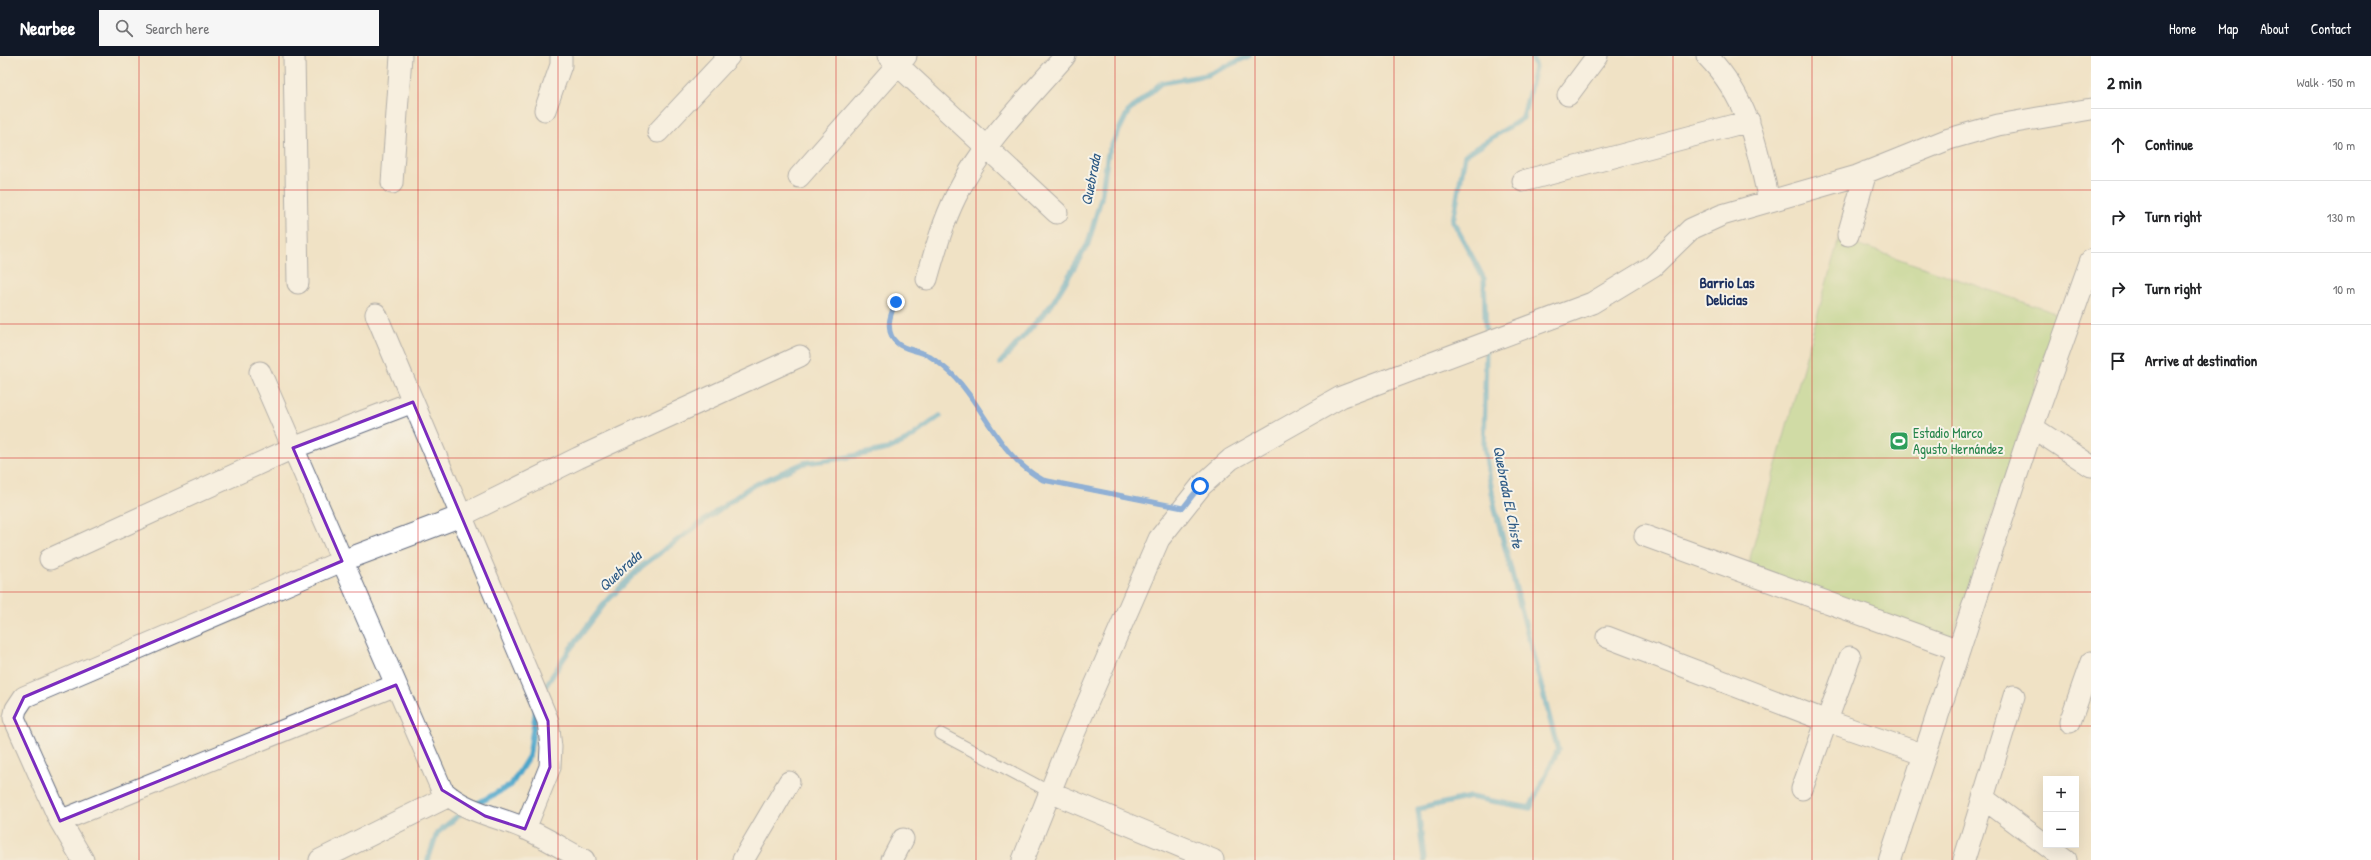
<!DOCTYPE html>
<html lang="en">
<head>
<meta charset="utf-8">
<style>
  body { margin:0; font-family:"Patrick Hand",sans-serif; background:#f6f6f6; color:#202124 }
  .controls { position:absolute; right:12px; bottom:12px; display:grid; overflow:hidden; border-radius:0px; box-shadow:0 4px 16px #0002 }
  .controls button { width:36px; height:36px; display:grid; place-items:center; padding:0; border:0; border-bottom:1px solid #e0e0e0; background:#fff; color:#202124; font:20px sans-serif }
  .stop { position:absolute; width:12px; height:12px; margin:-9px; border:3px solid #1a73e8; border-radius:50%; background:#fff }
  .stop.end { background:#1a73e8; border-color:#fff; box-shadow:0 1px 4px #0008 }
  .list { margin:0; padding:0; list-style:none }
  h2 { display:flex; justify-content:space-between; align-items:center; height:52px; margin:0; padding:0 16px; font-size:17px }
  h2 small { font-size:13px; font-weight:400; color:#757577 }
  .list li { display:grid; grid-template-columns:26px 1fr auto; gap:12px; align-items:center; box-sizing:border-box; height:72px; padding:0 16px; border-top:1px solid #e0e0e0 }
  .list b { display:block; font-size:15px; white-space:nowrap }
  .list em { font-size:13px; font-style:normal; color:#757577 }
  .icon { flex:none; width:22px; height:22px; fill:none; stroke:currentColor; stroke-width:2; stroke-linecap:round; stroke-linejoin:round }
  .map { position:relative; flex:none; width:2091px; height:804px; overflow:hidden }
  header { display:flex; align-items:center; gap:24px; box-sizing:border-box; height:56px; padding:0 20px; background:#111827; color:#fff }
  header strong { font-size:19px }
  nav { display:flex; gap:22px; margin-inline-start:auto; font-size:14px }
  .search { width:280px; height:36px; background:#f6f6f6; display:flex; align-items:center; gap:10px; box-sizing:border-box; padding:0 14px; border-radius:0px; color:#757577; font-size:15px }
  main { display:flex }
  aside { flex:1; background:#fff }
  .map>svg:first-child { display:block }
  .green { fill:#a9d37f; stroke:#62816e }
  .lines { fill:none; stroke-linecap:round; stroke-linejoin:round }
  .stream { stroke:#4da6ca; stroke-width:5.5 }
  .lane-casing { stroke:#666e82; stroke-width:13 }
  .street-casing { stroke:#666e82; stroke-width:23 }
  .secondary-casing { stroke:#666e82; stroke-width:24 }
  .path { stroke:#666e82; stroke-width:2.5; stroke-dasharray:3 3; stroke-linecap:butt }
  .lane { stroke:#fff; stroke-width:11 }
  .street { stroke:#fff; stroke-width:21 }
  .secondary { stroke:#fff; stroke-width:22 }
  .route { stroke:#1a73e8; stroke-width:5 }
  .marked { fill:none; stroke:#7b2cbf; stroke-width:3; stroke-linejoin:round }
  .grid { fill:none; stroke:#d62828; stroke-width:1; stroke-opacity:0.55 }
  .labels { text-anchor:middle; stroke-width:4; stroke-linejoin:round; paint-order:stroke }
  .leisure-label { font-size:14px; fill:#27864d; stroke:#f7f3e8; text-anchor:start }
  .water-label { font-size:15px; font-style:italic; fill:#2c5984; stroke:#f7f3e8 }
  .neighbourhood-label { font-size:15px; font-weight:bold; fill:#1b2f5e; stroke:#f7f3e8 }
</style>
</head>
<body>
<header>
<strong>Nearbee</strong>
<div class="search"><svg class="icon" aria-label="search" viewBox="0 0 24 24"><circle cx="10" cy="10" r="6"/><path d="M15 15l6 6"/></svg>Search here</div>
<nav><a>Home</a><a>Map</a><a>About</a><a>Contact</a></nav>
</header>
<main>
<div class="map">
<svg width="2091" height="804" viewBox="0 0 2091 804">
  <rect width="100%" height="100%" fill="#f7f3e8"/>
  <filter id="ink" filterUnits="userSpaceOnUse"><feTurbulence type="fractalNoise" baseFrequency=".025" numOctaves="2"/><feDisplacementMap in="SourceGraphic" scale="8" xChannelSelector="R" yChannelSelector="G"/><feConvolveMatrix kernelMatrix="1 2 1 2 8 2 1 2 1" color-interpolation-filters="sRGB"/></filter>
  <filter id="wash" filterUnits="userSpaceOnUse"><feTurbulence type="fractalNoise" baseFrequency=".012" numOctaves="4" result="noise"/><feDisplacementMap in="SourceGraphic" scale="16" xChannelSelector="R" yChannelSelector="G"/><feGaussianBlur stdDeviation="0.9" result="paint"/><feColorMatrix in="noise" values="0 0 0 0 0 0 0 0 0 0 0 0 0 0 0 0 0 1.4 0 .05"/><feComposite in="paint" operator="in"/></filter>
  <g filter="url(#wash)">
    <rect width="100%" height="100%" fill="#f0e2c5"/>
    <path class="green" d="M 1839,182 L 2058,258 L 1950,587 L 1747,513 Z"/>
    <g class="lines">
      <path class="stream" d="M 1486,283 L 1484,223 L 1453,165 L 1465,99 L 1523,62 L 1535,12 L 1532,0
        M 1000,307 L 1052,248 L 1088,188 L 1101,142 L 1108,97 L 1128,56 L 1161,27 L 1207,19 L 1249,0
        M 541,637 L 570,593 L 605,547 L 642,510 L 750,431 L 804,407 L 843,402 L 888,393 L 907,384 L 940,360
        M 475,749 L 511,729 L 529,700 L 536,654
        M 428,804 L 437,777 L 464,755
        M 1424,804 L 1418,753 L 1470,741 L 1530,752 L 1558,694 L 1495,453 L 1484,390 L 1486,291"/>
    </g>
  </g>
  <g filter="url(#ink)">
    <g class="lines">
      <g class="lane-casing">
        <path id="lane" d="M 941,678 L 1050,736"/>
      </g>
      <g class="street-casing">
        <path id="street" d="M 294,0 L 298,227
          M 888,0 L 1057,157
          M 1707,0 C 1748,42 1757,90 1769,145
          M 1568,39 L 1597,0
          M 545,54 L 561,9 L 561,0
          M 658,76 L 729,0
          M 799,121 L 906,0
          M 1523,125 L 1749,65
          M 392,127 L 401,0
          M 1848,179 L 1866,116
          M 927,223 C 935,195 943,166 956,140 C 982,87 1027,44 1065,0
          M 376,258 L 548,665 L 551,691 L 550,711 L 525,773
          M 260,316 L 442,734 C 466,757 498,760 526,773 C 546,782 565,794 584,804
          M 2032,371 L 2091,410
          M 1645,480 L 1959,594
          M 50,503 L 293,392 L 413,346
          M 1607,581 L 1827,665 L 1925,699
          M 2070,666 L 2091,606
          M 1802,733 L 1850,601
          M 1050,736 L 1213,804
          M 1983,742 L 2014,640
          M 60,765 L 396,629
          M 83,804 L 60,765 L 14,662 L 16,653 L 24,641 L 342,505 L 461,460 L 578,402 L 800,300
          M 320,804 L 449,740
          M 743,804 L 789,726
          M 892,804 L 903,783
          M 1023,804 L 1066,696 L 1159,483 L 1201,430 L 1231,403 L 1341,341 L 1592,247 L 1653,210 L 1691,173 L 1722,159 L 1857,120 L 1949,83 L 1998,69 L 2091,53
          M 1964,804 L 1983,742 L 2066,804"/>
      </g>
      <g class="secondary-casing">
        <path id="secondary" d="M 1890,804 L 2032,371 L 2091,205"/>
      </g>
      <path class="path" d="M 896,246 C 891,257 886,269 892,281 C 900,295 917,293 929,300 C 937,305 944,311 951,317 C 987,353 995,398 1043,424 L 1163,448"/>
      <use href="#lane" class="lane"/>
      <use href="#street" class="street"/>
      <use href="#secondary" class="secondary"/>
    </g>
  </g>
  <g class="lines" filter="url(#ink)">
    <path class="route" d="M 896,246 C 891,257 886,269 892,281 C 900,295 917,293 929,300 C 937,305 944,311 951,317 C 987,353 996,398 1043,424 L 1183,452 L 1200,430"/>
  </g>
  <path d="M0 0H2091V804H0ZM 413,346 L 548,665 L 550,711 L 525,773 L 485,760 L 442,734 L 396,629 L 60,765 L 14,662 L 24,641 L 342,505 L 293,392 Z" fill="#f0e2c5" fill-opacity=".55" fill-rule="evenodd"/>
  <path class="marked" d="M 413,346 L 548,665 L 550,711 L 525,773 L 485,760 L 442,734 L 396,629 L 60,765 L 14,662 L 24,641 L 342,505 L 293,392 Z"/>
  <path class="grid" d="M 139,0 L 139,804M 279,0 L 279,804M 418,0 L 418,804M 558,0 L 558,804M 697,0 L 697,804M 836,0 L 836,804M 976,0 L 976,804M 1115,0 L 1115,804M 1255,0 L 1255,804M 1394,0 L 1394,804M 1533,0 L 1533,804M 1673,0 L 1673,804M 1812,0 L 1812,804M 1952,0 L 1952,804M 0,134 L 2091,134M 0,268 L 2091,268M 0,402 L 2091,402M 0,536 L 2091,536M 0,670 L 2091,670"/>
  <defs>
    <g id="stadium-square" transform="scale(1)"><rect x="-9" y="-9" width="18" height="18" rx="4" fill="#2e9e5b" stroke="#f7f3e8"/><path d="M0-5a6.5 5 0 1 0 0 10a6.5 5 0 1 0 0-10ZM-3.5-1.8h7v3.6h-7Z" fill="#fff"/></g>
  </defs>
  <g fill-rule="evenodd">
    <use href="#stadium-square" x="1899" y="385"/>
  </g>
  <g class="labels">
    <g class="leisure-label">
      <text x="1913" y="382">Estadio Marco<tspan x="1913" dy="16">Agusto Hernández</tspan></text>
    </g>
    <g class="water-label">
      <text transform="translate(1091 124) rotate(-79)" y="5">Quebrada</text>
      <text transform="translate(1508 441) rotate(79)" y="5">Quebrada El Chiste</text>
      <text transform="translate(620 515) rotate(-43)" y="5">Quebrada</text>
    </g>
    <g class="neighbourhood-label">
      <text x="1727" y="232">Barrio Las<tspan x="1727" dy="17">Delicias</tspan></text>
    </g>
  </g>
</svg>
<div class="controls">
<button>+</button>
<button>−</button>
</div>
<div class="stop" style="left:1200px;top:430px"></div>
<div class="stop end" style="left:896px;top:246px"></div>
</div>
<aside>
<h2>2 min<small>Walk · 150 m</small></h2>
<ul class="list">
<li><svg class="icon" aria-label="ahead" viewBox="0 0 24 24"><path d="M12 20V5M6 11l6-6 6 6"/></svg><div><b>Continue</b></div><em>10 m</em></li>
<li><svg class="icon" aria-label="right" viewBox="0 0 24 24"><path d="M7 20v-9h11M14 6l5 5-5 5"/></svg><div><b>Turn right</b></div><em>130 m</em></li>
<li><svg class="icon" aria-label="right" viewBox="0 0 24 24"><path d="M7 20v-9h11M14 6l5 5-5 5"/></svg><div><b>Turn right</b></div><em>10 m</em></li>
<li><svg class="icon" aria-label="arrive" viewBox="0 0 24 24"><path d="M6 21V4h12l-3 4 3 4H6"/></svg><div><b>Arrive at destination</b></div></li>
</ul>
</aside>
</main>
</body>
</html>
